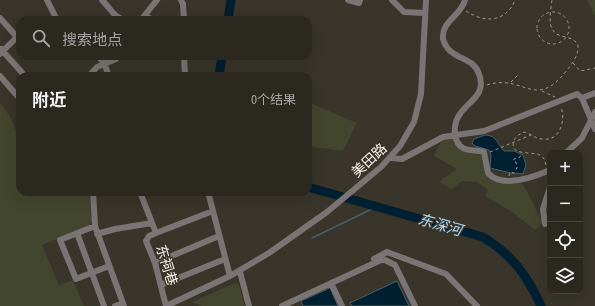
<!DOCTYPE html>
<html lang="zh">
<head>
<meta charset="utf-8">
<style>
  body { margin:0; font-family:"Asap Condensed","Noto Sans SC",sans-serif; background:#333029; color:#f1f3f6 }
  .controls { position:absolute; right:12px; bottom:12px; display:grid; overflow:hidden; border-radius:8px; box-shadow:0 4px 16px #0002 }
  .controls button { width:36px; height:36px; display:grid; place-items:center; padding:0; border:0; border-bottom:1px solid #47443e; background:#2b2820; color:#f1f3f6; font:20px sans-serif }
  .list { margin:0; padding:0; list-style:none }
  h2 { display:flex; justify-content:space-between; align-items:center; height:52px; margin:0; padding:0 16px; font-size:17px }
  h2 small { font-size:13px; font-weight:400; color:#a6a6a5 }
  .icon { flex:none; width:22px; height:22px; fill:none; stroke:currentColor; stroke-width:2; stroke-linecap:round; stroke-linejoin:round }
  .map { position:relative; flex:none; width:595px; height:306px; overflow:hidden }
  .search { position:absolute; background:#2b2820; box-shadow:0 4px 16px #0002; left:16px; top:16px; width:296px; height:44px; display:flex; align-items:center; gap:10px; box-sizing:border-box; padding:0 14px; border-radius:12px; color:#a6a6a5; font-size:15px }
  .panel { position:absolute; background:#2b2820; box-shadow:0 4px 16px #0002; left:16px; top:72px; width:296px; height:124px; border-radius:12px }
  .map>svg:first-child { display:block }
  .green { fill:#43462e }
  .water { fill:#001f30; stroke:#495e68 }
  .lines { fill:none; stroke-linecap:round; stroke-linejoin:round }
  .stream { stroke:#495e68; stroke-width:1.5 }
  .river { stroke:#001f30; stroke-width:9 }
  .path { stroke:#9c9990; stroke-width:1; stroke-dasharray:3 3; stroke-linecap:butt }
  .minor { stroke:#7b7475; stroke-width:6 }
  .labels { text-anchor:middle; stroke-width:3; stroke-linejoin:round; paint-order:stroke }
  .street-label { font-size:14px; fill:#f4f1ea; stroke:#39352a }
  .water-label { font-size:15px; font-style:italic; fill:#abdcf9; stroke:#39352a }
</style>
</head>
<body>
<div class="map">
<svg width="595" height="306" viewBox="0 0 595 306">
  <rect width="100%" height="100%" fill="#39352a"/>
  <path class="green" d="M 587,0 L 595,0 L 595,16 Z
    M 0,103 C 24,130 20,159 20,192 L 89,192 L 92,221 L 90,225 L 42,245 L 59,285 L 73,280 L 84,306 L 0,306 Z
    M 310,103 L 357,123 L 343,151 L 308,146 L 308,105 Z
    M 453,137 L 457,146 L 483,155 L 486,174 C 494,176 513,178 519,182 C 529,188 535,212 543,222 L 535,230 L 511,211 L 485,196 L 488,190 L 477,182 L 462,181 L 452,189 L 439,182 L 457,169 L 434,156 C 438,145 441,140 453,137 Z
    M 235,283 L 239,285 L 245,306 L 201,306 L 192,302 Z"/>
  <path class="water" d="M 485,135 C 497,135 497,144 504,151 L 514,151 L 523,155 L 526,165 L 523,174 L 517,173 L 515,174 L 490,168 L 491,155 L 489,150 L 475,146 L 472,143 L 474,139 Z
    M 397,281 L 409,306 L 352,306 L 350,303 Z
    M 330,288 L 338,306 L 303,306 L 301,301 Z"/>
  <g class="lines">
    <path class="stream" d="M 312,238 L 376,207"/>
    <path class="river" d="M 228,20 L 231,0
      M 219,76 L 222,56
      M 308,187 L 483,237 C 512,255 527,275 541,306"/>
    <path class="path" d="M 466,11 C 484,23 506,23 515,0
      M537 28a16 16 0 1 1 32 0a16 16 0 1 1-32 0Z
      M 573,63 L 580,71 L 595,68
      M 511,82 L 518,75
      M 487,85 C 524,73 535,112 567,70 C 573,63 579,54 578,45 C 572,33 555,41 551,26 C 549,18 551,8 552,0
      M 542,91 L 555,97
      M 490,152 L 531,135
      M 546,165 C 545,161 544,157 540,155 C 533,151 508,157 514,140 C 516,136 520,134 524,132 C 531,133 535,139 542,139 C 560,142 566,120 561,107
      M 509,176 L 510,172 L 514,173 L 517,168 L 516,162 L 514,162 L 514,159 L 520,157 L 521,154"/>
    <path class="minor" d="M 47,0 L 57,20
      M 102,0 L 115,15 L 123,20
      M 181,0 L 183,4 L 184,20
      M 348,0 L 359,3 L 360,0
      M 392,0 L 404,12 L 425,13
      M 465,0 C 461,16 441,21 443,39 C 449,61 473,55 479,74 C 490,103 451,103 455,135 C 456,141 458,145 463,148 C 470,152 477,149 484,152 L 488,173 C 502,189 534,177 550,170
      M 145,15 L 152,20
      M 0,18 L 17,37 L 0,54
      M 141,20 L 157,0
      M 1,49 L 25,76
      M 98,56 L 104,63 L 109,76
      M 184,56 L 185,76
      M 0,76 L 20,99
      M 89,76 L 97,67 L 116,59 L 118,56
      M 582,98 L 595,93
      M 566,153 L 582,138 L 595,112
      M 391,158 L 402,159 L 443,137 L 484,131 L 577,94 L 582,98 L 595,129
      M 93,192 L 95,226 L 124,306
      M 140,192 L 156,233 L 149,236 L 146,241 L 155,263 L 166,306
      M 545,224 L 543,209 L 550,187
      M 95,226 L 60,240 L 76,279 L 109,266
      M 77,233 L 104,306
      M 156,233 L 213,211
      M 97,234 L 115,229 L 152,223
      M 374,259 L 387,252 L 446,274 L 477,306
      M 155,263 L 219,236
      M 240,272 L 249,306
      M 230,276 L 269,253 L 327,212 L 381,167 L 400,146 L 414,122 L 421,94 L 426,0
      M 331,283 L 342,306
      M 161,285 L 225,259
      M 115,306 L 123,303
      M 166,306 L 230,276 L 208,192
      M 282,306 L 381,260 L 385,260 L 395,265 L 415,306"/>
  </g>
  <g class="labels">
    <g class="street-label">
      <text transform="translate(369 160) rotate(-43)" y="5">美田路</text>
      <text transform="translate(167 265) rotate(73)" y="5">东祠巷</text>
    </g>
    <g class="water-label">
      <text transform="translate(440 225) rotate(16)" y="5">东深河</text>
    </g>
  </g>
</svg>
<div class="controls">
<button>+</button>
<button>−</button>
<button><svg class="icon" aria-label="locate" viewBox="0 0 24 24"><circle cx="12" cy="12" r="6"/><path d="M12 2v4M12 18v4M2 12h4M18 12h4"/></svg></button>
<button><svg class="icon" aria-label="layers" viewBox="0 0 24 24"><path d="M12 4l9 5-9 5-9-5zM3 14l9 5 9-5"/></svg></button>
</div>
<div class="search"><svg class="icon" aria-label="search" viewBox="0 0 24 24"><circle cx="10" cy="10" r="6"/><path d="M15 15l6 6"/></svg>搜索地点</div>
<section class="panel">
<h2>附近<small>0个结果</small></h2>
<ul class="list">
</ul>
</section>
</div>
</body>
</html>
